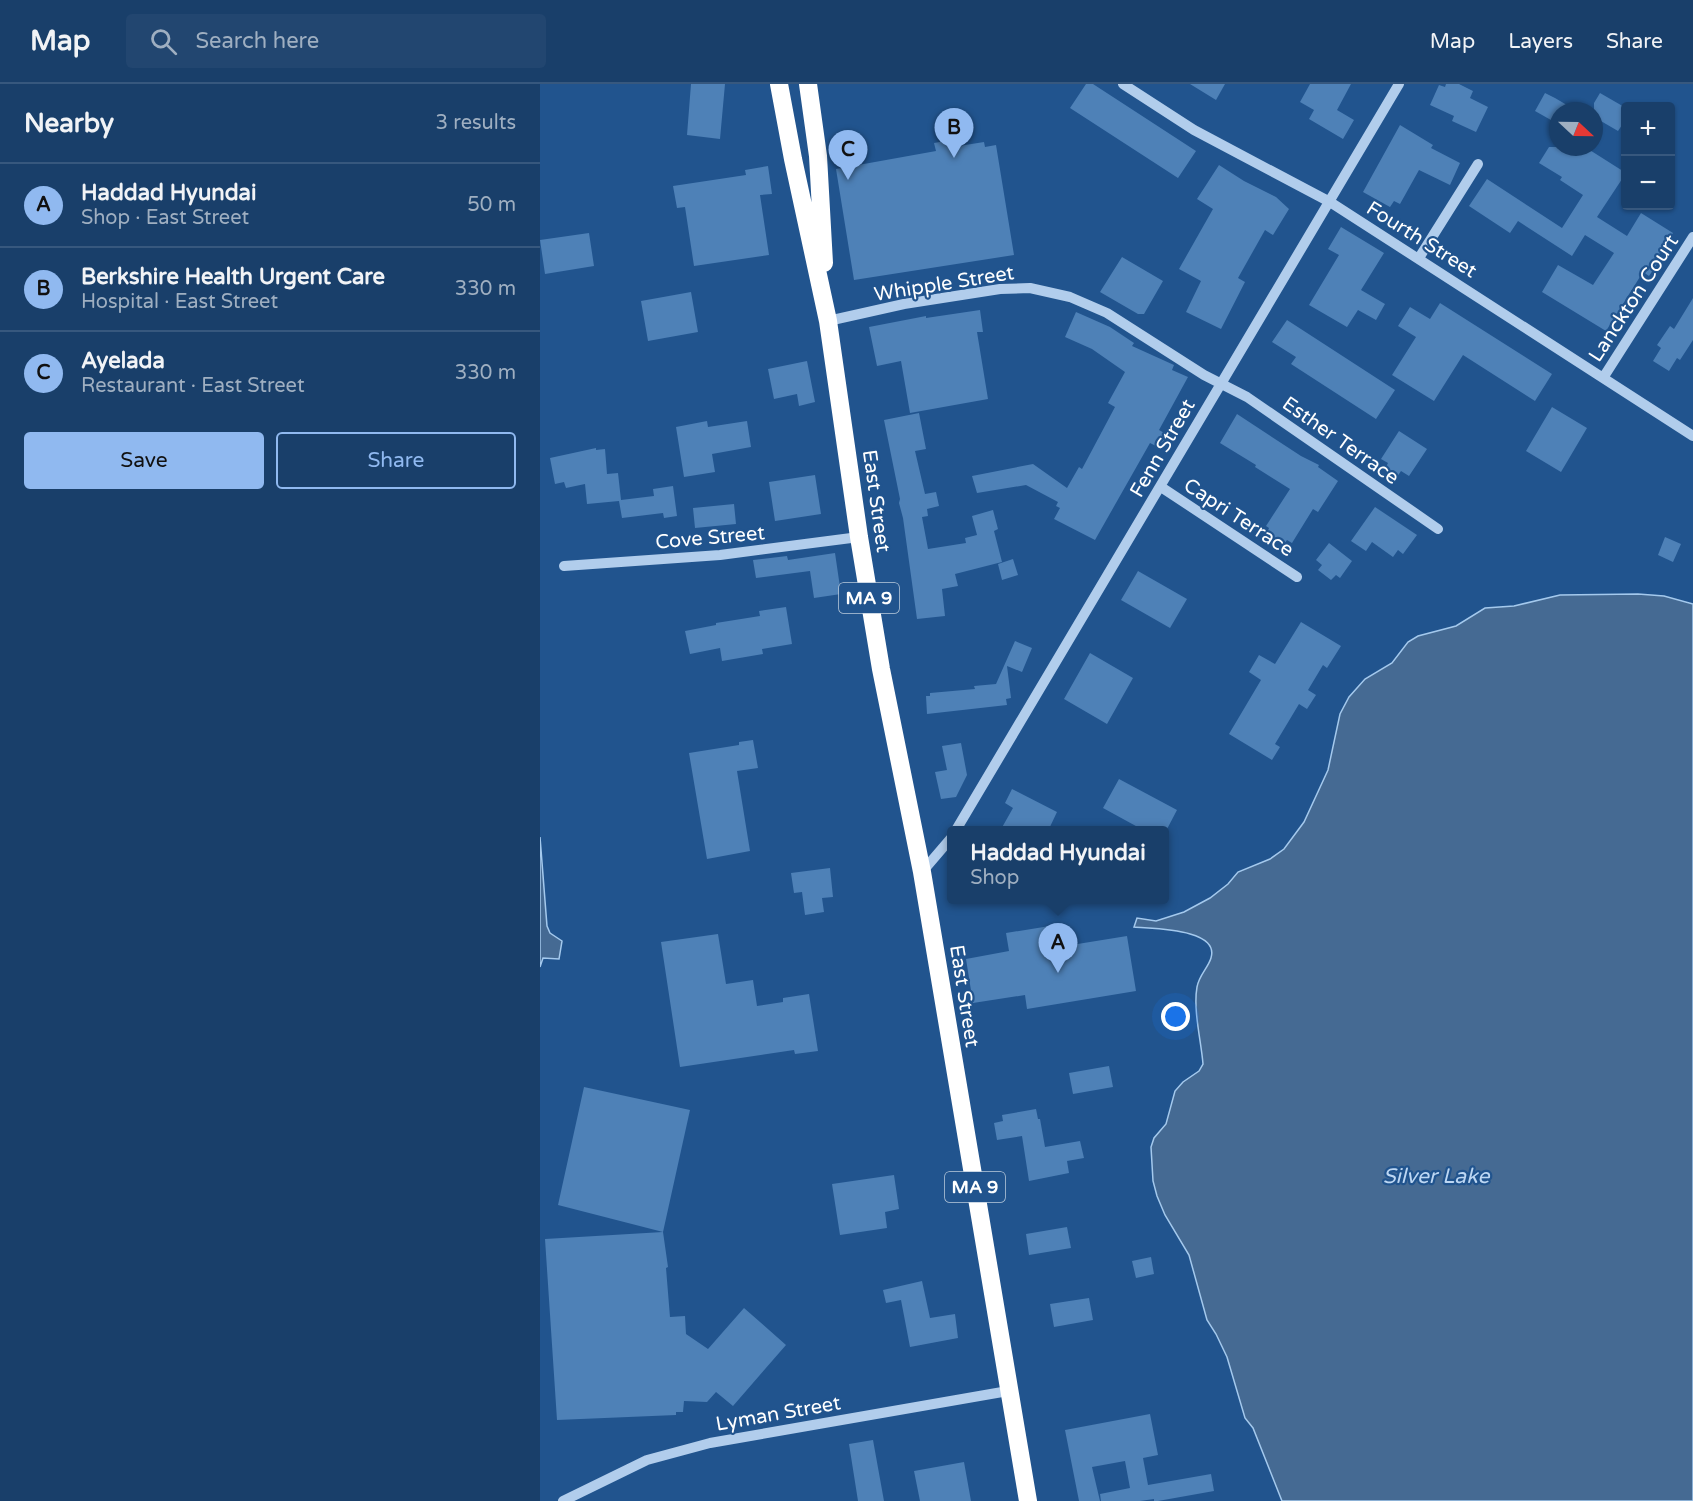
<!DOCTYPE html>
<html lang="en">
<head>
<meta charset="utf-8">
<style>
  body { margin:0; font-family:"Varela Round",sans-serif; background:#224670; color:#f1f3f6 }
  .controls { position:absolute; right:18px; top:18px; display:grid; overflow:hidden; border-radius:6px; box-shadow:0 2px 4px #0004 }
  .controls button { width:54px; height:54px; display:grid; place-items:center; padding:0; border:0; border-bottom:2px solid #37587e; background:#193f6a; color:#f1f3f6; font:30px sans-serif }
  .compass { position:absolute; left:1009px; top:18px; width:54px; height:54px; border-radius:50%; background:#193f6a; box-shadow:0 2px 4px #0004; rotate:112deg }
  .you { position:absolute; left:636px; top:933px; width:21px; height:21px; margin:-15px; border:4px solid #fff; border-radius:50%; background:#1a73e8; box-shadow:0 0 0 9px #1a73e833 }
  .badge { display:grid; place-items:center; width:39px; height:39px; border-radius:50%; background:#90b9f0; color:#111; font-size:20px; font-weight:700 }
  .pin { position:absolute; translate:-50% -50px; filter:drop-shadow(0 2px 3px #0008) }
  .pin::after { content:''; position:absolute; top:32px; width:21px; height:18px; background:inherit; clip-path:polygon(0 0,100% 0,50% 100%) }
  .popup { position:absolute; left:407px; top:742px; width:222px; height:78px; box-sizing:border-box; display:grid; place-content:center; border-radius:6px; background:#193f6a; filter:drop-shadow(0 2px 4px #0005); font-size:20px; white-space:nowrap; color:#9fafc1 }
  .popup b { font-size:22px; color:#f1f3f6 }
  .popup::after { content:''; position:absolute; left:50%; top:100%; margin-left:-12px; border:12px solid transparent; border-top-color:#193f6a }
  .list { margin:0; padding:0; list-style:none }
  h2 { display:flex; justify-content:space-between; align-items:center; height:78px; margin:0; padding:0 24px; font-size:26px }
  h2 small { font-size:20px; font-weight:400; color:#9fafc1 }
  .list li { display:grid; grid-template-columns:39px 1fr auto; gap:18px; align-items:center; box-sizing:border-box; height:84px; padding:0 24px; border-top:2px solid #37587e }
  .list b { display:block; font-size:22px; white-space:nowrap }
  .list p { margin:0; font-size:20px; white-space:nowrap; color:#9fafc1 }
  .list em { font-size:20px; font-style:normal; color:#9fafc1 }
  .actions { display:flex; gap:12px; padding:18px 24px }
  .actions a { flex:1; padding:14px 0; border:2px solid #90b9f0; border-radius:6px; text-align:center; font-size:21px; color:#90b9f0 }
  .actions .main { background:#90b9f0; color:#111 }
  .icon { flex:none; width:33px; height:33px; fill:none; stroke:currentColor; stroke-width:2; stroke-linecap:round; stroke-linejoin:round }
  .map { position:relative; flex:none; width:1153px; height:1417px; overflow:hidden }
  header { display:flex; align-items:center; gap:36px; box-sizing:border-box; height:84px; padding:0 30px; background:#193f6a; border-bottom:2px solid #37587e }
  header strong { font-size:28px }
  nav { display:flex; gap:33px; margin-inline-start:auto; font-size:21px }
  .search { width:420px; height:54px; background:#224670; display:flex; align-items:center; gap:15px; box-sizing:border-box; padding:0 21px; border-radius:6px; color:#9fafc1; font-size:22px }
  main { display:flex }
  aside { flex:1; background:#193f6a }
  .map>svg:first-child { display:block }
  .water { fill:#456a93; stroke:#a4c9ed; stroke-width:1.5 }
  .building { fill:#4e81b7 }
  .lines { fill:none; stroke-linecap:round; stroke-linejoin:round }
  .minor { stroke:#b1cdec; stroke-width:10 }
  .highway { stroke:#fff; stroke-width:18 }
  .labels { text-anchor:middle; stroke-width:4.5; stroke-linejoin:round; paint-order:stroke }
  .shield { fill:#21548e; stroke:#bcccdd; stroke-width:1.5 }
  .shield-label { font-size:18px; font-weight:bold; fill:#fff }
  .street-label { font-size:20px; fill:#fff; stroke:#21548e }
  .water-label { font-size:21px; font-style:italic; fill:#bdd7f3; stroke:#21548e }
</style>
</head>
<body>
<header>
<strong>Map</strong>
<div class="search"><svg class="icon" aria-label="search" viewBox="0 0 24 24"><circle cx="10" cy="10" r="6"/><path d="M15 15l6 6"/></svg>Search here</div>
<nav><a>Map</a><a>Layers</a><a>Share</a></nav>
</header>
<main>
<aside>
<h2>Nearby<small>3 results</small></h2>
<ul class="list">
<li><span class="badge">A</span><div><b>Haddad Hyundai</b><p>Shop · East Street</p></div><em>50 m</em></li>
<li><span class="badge">B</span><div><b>Berkshire Health Urgent Care</b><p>Hospital · East Street</p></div><em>330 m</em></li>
<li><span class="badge">C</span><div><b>Ayelada</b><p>Restaurant · East Street</p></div><em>330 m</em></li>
</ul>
<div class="actions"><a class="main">Save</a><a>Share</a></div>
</aside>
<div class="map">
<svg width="1153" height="1417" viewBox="0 0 1153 1417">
  <rect width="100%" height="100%" fill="#21548e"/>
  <path class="water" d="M 1098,510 L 1124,512 L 1153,520 L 1153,1417 L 742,1417 L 713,1344 L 705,1334 L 687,1273 L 676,1250 L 667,1236 L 649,1171 L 625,1131 L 617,1112 L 613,1097 L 611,1063 L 614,1054 L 626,1040 L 635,1007 L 643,998 L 659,987 L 663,980 C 661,956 653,926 657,903 C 659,891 668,884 671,874 C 680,844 611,845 594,843 L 597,834 L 616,837 L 644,828 L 670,814 L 688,800 L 698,788 L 730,775 L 744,765 L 764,738 L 788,686 L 800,630 L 809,613 L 825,595 L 852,579 L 868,558 L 878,552 L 916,542 L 945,524 L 974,522 L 1020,511 Z
    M 0,753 L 7,842 L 10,849 L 22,857 L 19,875 L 3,874 L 0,883 Z"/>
  <path class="building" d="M 151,0 L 185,0 L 180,55 L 147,51 Z
    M 546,0 L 553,0 L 656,67 L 638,94 L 530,24 Z
    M 650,0 L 685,0 L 676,16 Z
    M 770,0 L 811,0 L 797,26 L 814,36 L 803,55 L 769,35 L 774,26 L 760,18 Z
    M 906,0 L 919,0 L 933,7 L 930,14 L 948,23 L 936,48 L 912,37 L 914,32 L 890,21 L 899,1 L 905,3 Z
    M 1005,9 L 1015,14 L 1037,27 L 1018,27 L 1018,40 L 995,27 Z
    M 1060,9 L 1086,24 L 1086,35 L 1078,47 L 1054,33 L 1054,19 Z
    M 860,41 L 893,61 L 891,64 L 920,79 L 910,101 L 879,86 L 860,120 L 854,117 L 850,123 L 823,108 Z
    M 417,55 L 419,62 L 444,58 L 445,63 L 456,61 L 474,171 L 314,196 L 296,85 L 396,67 L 394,59 Z
    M 1009,63 L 1045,63 L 1086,89 L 1057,133 L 1087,152 L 1101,129 L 1133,149 L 1118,172 L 1121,174 L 1109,192 L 1103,188 L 1066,247 L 1002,208 L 1018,181 L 1053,201 L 1074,169 L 1045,151 L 1032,172 L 978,137 L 970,149 L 929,122 L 947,95 L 1022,144 L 1043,111 L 1020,96 L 1022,93 L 999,79 Z
    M 679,81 L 704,97 L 736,113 L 749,125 L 733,151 L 725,146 L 698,194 L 705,198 L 681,245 L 646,228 L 661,197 L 639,185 L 673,125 L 657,115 Z
    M 228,82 L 232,110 L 220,111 L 229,171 L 154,182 L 145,123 L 137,124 L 133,102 L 206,91 L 205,86 Z
    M 801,143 L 844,169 L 821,206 L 845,220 L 836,236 L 818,226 L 807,243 L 769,221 L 799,171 L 788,165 Z
    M 49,149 L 54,182 L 5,190 L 0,156 Z
    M 582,173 L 623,197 L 604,230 L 598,230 L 560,208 Z
    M 151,208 L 158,248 L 108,257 L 101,217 Z
    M 1153,214 L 1153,256 L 1140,276 L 1137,274 L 1129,287 L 1113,277 L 1121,264 L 1117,261 L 1130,242 L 1134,245 Z
    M 900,219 L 1012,290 L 995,317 L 923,271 L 894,317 L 852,291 L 876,253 L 858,242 L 870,223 L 890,235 Z
    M 440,226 L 443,248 L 437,248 L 448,315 L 370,329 L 361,277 L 337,282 L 329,243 L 386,232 L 386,234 Z
    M 536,228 L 570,243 L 594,259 L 592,262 L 634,281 L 632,286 L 648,293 L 619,346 L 628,351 L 620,364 L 610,359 L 555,456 L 514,435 L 520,424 L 516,422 L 518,418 L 486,401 L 437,409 L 432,392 L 493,380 L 527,404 L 539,383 L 542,385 L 575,323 L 568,319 L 585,288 L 552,265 L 525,253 Z
    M 747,236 L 855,306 L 836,335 L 751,280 L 756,273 L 732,258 Z
    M 267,277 L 275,318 L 259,322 L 257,310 L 234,315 L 228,285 Z
    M 1012,323 L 1047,344 L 1021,388 L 986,367 Z
    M 379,329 L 386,365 L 375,367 L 385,410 L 396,408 L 399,422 L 387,425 L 388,432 L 382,433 L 388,465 L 426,459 L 425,454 L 437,451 L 432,432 L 453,426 L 458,445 L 454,447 L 462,478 L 415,490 L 418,502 L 402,505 L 405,532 L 377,535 L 363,434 L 359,419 L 360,415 L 344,336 Z
    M 697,330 L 761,372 L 779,381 L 778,383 L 798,397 L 778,428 L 773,425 L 752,459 L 747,456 L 744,460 L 727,449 L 729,444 L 726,442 L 750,405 L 715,383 L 716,381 L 680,359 Z
    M 167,337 L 168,343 L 207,337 L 211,363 L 172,370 L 175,388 L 144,393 L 136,343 Z
    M 859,347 L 887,365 L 869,392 L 861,387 L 857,393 L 845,385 L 848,379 L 841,375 Z
    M 56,364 L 56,366 L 65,365 L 67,390 L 78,389 L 81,416 L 114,412 L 113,405 L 133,402 L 137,432 L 124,434 L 123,429 L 82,434 L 79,417 L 47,420 L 45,400 L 26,404 L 24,398 L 15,400 L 10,374 Z
    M 275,391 L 281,430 L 235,437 L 229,398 Z
    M 194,420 L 196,440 L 155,444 L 153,424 Z
    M 835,423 L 877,451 L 863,470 L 858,466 L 853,473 L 832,458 L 826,467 L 811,457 Z
    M 1125,453 L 1141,460 L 1133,478 L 1118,471 Z
    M 789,459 L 812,477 L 800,494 L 796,491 L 791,496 L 778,486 L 782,481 L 776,476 Z
    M 295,469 L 301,510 L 274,514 L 270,487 L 216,494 L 213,476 L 247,472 L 248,476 Z
    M 473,475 L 478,491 L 462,496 L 458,480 Z
    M 598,487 L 647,515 L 630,544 L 581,516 Z
    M 246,523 L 252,560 L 222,565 L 223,570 L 182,577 L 180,564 L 150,570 L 145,547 L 176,541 L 176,539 L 220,532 L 219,527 Z
    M 761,538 L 801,562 L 787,584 L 783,581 L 768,606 L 776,611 L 767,625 L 759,620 L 735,660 L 740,663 L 732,676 L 689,650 L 721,596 L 709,588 L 719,571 L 735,580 Z
    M 475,557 L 492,564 L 482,588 L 467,582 L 471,614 L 466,615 L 467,621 L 387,630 L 386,612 L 390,612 L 390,609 L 435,605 L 434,602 L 456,600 Z
    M 550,569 L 593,594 L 567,640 L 524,615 Z
    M 213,656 L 218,684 L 197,687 L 210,767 L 167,775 L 149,669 L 199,661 L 199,658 Z
    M 421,659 L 427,691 L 416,713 L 401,715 L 395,688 L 407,686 L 402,662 Z
    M 579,695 L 637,726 L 626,747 L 605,747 L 563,724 Z
    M 472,705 L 517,728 L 508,747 L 460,747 L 473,724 L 465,719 Z
    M 290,784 L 293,813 L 282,814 L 284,828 L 265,831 L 262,808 L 254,809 L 251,789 Z
    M 516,841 L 519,863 L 587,852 L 596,907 L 487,925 L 485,911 L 433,919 L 426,875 L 469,867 L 466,849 Z
    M 178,850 L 186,900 L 213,896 L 217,922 L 243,918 L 243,914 L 269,910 L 278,967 L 255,970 L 254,966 L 140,983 L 121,858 Z
    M 569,982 L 573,1003 L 533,1010 L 529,989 Z
    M 44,1003 L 150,1026 L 123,1148 L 18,1121 Z
    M 496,1025 L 498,1035 L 500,1035 L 505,1063 L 540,1057 L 544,1074 L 527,1077 L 529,1089 L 489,1097 L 482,1052 L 457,1056 L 454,1039 L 463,1037 L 462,1031 Z
    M 354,1091 L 359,1125 L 345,1128 L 347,1144 L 300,1151 L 292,1100 Z
    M 527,1143 L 531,1164 L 489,1171 L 486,1150 Z
    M 123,1148 L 128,1183 L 126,1184 L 130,1233 L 145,1232 L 146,1250 L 168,1265 L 204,1224 L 246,1261 L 193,1322 L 176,1308 L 167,1318 L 144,1317 L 143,1328 L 136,1328 L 136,1331 L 17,1336 L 5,1155 Z
    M 611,1173 L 614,1190 L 596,1194 L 592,1177 Z
    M 382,1197 L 390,1234 L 415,1230 L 418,1254 L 370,1263 L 361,1216 L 346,1219 L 343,1206 Z
    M 549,1214 L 553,1236 L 514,1243 L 510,1220 Z
    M 610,1330 L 618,1371 L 603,1374 L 608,1401 L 671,1390 L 674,1407 L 618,1417 L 614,1417 L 614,1415 L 600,1417 L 561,1417 L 560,1410 L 590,1404 L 585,1377 L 552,1383 L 560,1417 L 539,1417 L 525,1346 Z
    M 333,1356 L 344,1417 L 318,1417 L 309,1360 Z
    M 424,1378 L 431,1417 L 380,1417 L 374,1387 Z"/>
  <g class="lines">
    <path class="minor" d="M 583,0 L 654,46 L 790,118 L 1153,352
      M 879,174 L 938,80
      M 288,237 L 364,220 L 460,205 L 490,204 L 530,213 L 567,229 L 664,291 L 707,313 L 898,445
      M 1063,294 L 1153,153
      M 621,403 L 757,493
      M 24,482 L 180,471 L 319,453
      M 416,746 L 859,0
      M 382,788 L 412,753
      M 23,1417 L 107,1376 L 170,1359 L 468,1307"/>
    <path class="highway" d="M 239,0 L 253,75 L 288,237 L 319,453 L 341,585 L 382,788 L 488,1417
      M 268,0 L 278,72 L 284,179"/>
  </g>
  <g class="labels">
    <g class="shield">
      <rect x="299" y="499" width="60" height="30" rx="4.5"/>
      <rect x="405" y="1088" width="60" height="30" rx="4.5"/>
    </g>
    <g class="shield-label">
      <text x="329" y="520">MA 9</text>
      <text x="435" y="1109">MA 9</text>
    </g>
    <g class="street-label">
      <text transform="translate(882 155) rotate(32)" y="7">Fourth Street</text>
      <text transform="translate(404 199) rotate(-9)" y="7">Whipple Street</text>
      <text transform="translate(1093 214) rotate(-57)" y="7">Lanckton Court</text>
      <text transform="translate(801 356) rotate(35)" y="7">Esther Terrace</text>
      <text transform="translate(622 364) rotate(-60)" y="7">Fenn Street</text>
      <text transform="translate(337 417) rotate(82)" y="7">East Street</text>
      <text transform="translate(699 433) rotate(33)" y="7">Capri Terrace</text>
      <text transform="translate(170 453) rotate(-5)" y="7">Cove Street</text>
      <text transform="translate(425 912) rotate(81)" y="7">East Street</text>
      <text transform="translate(238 1329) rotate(-10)" y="7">Lyman Street</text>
    </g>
    <g class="water-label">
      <text x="896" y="1099">Silver Lake</text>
    </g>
  </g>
</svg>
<div class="controls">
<button>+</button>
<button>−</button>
</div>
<svg class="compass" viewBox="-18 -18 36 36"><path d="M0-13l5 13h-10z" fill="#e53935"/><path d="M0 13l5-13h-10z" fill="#9fafc1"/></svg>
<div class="you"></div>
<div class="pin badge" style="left:518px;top:889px">A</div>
<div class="popup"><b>Haddad Hyundai</b>Shop</div>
<div class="pin badge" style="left:414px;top:74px">B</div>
<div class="pin badge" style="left:308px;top:96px">C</div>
</div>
</main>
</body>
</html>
